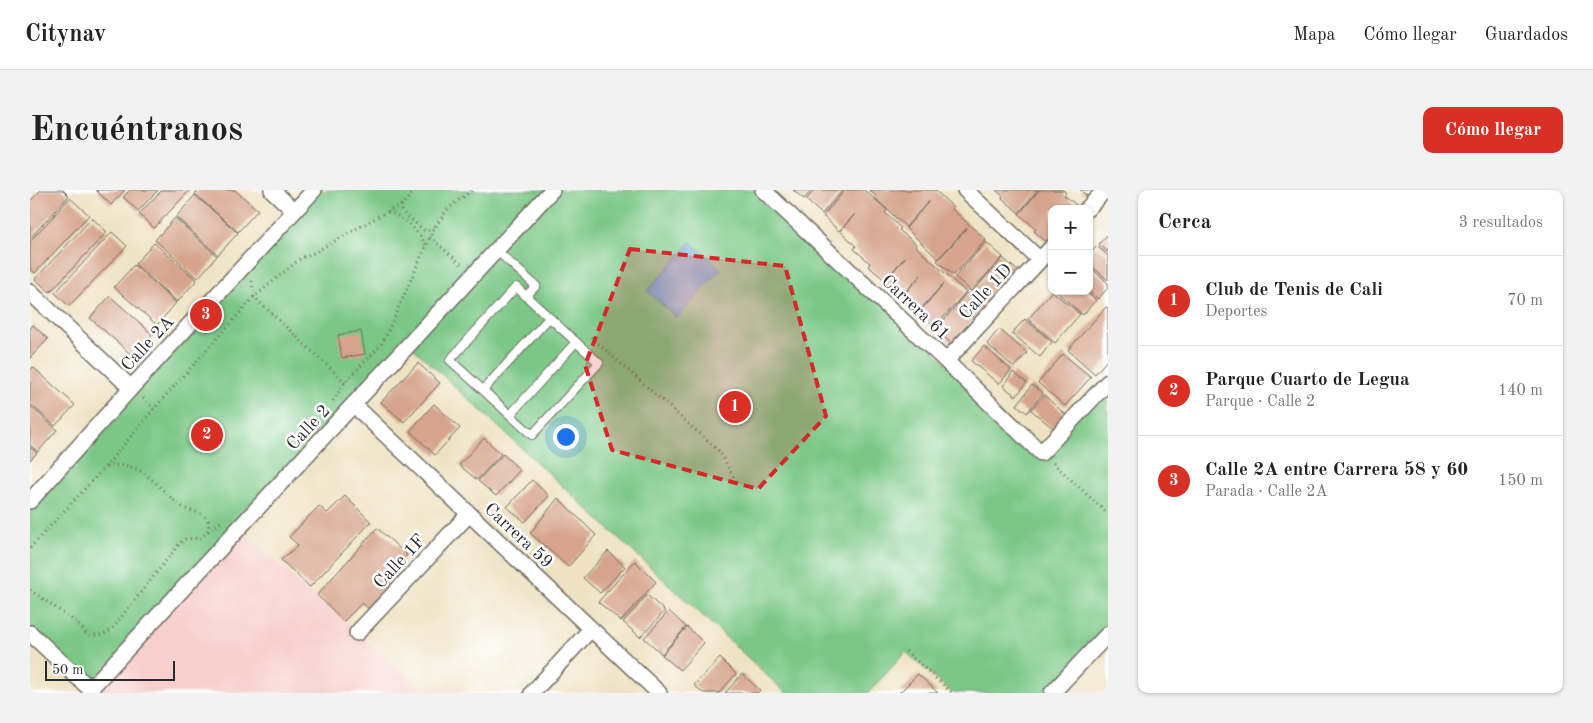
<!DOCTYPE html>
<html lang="es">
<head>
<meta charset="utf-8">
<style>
  body { margin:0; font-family:"Old Standard TT",serif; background:#f2f2f2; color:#222 }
  .controls { position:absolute; right:15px; top:15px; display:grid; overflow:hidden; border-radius:10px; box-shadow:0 1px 4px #0004 }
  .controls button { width:45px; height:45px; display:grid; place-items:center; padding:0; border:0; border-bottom:1px solid #e0e0e0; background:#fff; color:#222; font:25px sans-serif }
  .scale { position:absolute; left:15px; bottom:12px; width:130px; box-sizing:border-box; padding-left:5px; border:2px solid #2b2b2b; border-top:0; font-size:14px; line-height:18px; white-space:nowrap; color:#2b2b2b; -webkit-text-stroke:4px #fff; paint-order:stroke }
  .you { position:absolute; left:535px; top:246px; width:18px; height:18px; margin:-12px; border:4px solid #fff; border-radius:50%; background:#1a73e8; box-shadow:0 0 0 8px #1a73e833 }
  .badge { display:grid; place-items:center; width:32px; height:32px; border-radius:50%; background:#d93025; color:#fff; font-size:16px; font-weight:700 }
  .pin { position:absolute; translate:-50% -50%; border:2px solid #fff; box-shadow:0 1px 5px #0006 }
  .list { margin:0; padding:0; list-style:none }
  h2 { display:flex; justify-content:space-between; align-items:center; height:65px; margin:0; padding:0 20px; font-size:21px }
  h2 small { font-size:16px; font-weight:400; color:#767676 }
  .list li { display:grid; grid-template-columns:32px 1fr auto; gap:15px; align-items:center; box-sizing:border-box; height:90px; padding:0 20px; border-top:1px solid #e0e0e0 }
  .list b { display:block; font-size:19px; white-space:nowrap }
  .list p { margin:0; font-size:16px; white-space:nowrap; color:#767676 }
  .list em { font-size:16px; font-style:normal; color:#767676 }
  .map { position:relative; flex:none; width:1078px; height:503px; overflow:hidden; border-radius:10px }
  header { display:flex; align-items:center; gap:30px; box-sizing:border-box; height:70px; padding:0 25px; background:#fff; border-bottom:1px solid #e0e0e0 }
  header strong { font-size:24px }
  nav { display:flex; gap:28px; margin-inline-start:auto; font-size:18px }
  .intro { display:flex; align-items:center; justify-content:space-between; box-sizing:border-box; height:120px; padding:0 30px }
  h1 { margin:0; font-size:35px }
  .button { padding:12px 22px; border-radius:10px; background:#d93025; color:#fff; font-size:18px; font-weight:700 }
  main { display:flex; gap:30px; padding:0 30px }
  aside { flex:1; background:#fff; border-radius:10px; box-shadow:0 1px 4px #0004 }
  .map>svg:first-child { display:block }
  .built { fill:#f7d0ce }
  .green { fill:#7ac786; stroke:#527958 }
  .water { fill:#5aa3d1; stroke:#42677e }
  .building { fill:#d6a48c }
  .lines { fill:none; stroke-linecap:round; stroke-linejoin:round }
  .lane-casing { stroke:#6f6b60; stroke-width:10 }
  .street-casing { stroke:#6f6b60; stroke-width:18 }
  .path { stroke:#6f6b60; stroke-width:3; stroke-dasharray:1 4; stroke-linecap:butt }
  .lane { stroke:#fff; stroke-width:8 }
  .street { stroke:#fff; stroke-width:15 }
  .marked { fill:#d62828; fill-opacity:0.2; stroke:#d62828; stroke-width:4; stroke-dasharray:10 6; stroke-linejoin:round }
  .labels { text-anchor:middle; stroke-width:5; stroke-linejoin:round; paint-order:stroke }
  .street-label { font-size:18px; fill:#2b2b2b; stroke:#fff }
</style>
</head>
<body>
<header>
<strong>Citynav</strong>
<nav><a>Mapa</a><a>Cómo llegar</a><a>Guardados</a></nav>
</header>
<div class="intro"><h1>Encuéntranos</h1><a class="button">Cómo llegar</a></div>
<main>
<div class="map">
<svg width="1078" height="503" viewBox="0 0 1078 503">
  <rect width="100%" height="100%" fill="#fff"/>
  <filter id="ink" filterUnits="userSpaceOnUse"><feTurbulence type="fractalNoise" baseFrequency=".02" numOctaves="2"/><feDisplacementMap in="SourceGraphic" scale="10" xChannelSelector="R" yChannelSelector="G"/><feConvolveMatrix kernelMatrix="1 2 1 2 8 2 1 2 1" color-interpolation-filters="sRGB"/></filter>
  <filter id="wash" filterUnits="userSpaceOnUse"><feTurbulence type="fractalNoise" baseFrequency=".0096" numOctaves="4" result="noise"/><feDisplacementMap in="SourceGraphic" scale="20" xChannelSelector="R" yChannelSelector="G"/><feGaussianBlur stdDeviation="1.12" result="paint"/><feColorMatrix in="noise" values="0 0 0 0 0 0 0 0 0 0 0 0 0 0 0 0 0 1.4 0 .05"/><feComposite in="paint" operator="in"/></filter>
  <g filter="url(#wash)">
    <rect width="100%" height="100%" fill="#eee2c3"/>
    <path class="built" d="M 208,339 L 396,503 L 61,503 Z"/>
    <path class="green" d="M 284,0 L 733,0 L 1011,262 L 1078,192 L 1078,444 L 1022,503 L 922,503 L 876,462 L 838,503 L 756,503 L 380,155 L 60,499 L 0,443 L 0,311 Z"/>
    <path class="water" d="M 661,52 L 691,79 L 647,128 L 617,101 Z"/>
    <g id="blocks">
      <path class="building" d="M 11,0 L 33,0 L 39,6 L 0,48 L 0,11 Z
        M 66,0 L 95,0 L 81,15 Z
        M 100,0 L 128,0 L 108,21 L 93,7 Z
        M 132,0 L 160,0 L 124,38 L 109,24 Z
        M 169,0 L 205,0 L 228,20 L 208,42 L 165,4 Z
        M 763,0 L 782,0 L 774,9 Z
        M 784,0 L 813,0 L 792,24 L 776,10 Z
        M 815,0 L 834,0 L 841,6 L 857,20 L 855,23 L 871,38 L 869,40 L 886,54 L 885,56 L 936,102 L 905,137 L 889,123 L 914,93 L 887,123 L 871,108 L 891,85 L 870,107 L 854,93 L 876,66 L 855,90 L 838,76 L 840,73 L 824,59 L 826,56 L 810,41 L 825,24 L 809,41 L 793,26 Z
        M 839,0 L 905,0 L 923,17 L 922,19 L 956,50 L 924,85 L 907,71 L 937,38 L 908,69 L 876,38 L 899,11 L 876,37 L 845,8 L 846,6 Z
        M 966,0 L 1008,0 L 989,23 L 972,8 L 973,6 Z
        M 1009,0 L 1033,0 L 1036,3 L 1034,5 L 1051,19 L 1022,19 L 1022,54 L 1020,55 L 1004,41 L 1006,39 L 989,24 Z
        M 1050,0 L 1069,0 L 1061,9 Z
        M 165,5 L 208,43 L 188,65 L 146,27 Z
        M 40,8 L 59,25 L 5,83 L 0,79 L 0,51 Z
        M 62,28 L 77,42 L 20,102 L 5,89 Z
        M 145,28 L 187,66 L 168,88 L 125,50 Z
        M 82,42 L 97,56 L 39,116 L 25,103 Z
        M 1078,44 L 1078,62 L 1069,54 Z
        M 956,52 L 973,67 L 941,101 L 925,87 Z
        M 124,53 L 167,90 L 147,112 L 105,74 Z
        M 1067,56 L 1078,65 L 1078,90 L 1059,74 L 1059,65 Z
        M 973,68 L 990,83 L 958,118 L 941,103 Z
        M 104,75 L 146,113 L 127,135 L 84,97 Z
        M 1059,76 L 1078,93 L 1078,98 L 1068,109 L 1059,102 Z
        M 1022,101 L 1050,124 L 1025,153 L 998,129 Z
        M 1026,101 L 1055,101 L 1066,110 L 1053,125 Z
        M 936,103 L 953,118 L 922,154 L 906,140 Z
        M 80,106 L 122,144 L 103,166 L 60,128 Z
        M 1076,117 L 1078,118 L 1078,169 L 1065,184 L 1038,160 Z
        M 995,129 L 1022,152 L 1010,167 L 982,143 Z
        M 3,135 L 18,149 L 0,168 L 0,139 Z
        M 969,139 L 997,163 L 984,177 L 957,154 Z
        M 331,141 L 335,164 L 312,168 L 308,145 Z
        M 954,156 L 981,180 L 969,194 L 941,171 Z
        M 1033,164 L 1061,187 L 1035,216 L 1008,193 Z
        M 388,173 L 410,193 L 374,232 L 351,212 Z
        M 3,177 L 45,215 L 25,236 L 0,214 L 0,180 Z
        M 983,182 L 997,193 L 986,206 L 973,196 Z
        M 1002,195 L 1013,203 L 997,223 L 987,215 Z
        M 1014,205 L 1036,225 L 1024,239 L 1001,220 Z
        M 404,214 L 430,238 L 405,265 L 380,241 Z
        M 0,216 L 27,240 L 8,262 L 0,255 Z
        M 454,248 L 471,264 L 447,290 L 429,275 Z
        M 0,257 L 7,263 L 0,270 Z
        M 473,264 L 490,280 L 466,306 L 448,291 Z
        M 502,290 L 519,306 L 495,332 L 477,317 Z
        M 315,306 L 341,332 L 280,397 L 251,370 L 268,355 L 259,347 L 289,316 L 297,323 Z
        M 528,308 L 566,345 L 538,377 L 500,343 Z
        M 347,338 L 377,365 L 361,381 L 370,388 L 340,420 L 332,413 L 314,431 L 287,405 Z
        M 578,361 L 595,377 L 570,403 L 553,388 Z
        M 605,371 L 626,392 L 591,431 L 568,412 Z
        M 617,405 L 635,421 L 610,447 L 593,432 Z
        M 639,421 L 656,437 L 632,464 L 614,448 Z
        M 657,437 L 674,453 L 650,480 L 632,465 Z
        M 690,468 L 706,484 L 689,503 L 673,503 L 664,495 Z
        M 712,484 L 730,500 L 727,503 L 695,503 Z
        M 888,484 L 908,503 L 869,503 Z"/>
    </g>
  </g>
  <g filter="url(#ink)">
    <use href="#blocks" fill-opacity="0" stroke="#6f6b60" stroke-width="1"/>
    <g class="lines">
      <g class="lane-casing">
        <path id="lane" d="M 466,60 L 506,96 L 496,106
          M 486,97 L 569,173 L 502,245 L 420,170 Z
          M 453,200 L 519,128
          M 480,225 L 546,152"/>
      </g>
      <g class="street-casing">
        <path id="street" d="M 242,0 L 264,21
          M 733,0 L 916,171 L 1011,263 L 1078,192
          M 935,0 L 1010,70
          M 1057,19 L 1075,0
          M 0,102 L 101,198
          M 916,171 L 1022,57
          M 324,215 L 629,503
          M 0,311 L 101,198 L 284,0
          M 0,443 L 60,499 L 522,0
          M 327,443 L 439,324
          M 502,503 L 561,439
          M 1022,503 L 1078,444"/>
      </g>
      <path class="path" d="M 372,15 L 371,17 L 372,22 L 394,40 L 397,41 L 404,38
        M 358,22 C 370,24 392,44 395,55
        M 400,47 L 432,75
        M 222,91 L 224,107 L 316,193
        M 561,147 L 690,262 L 706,292
        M 113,208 L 124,219
        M 303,211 L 315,192 L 351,155 L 355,148 L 404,38 L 418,19 L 442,0
        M 1023,273 L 1078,324
        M 76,277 C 113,268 125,297 151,316 C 159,322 173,321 178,331 C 180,335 178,339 177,343
        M 0,358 L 75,277 L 124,219 L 224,107 L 271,68 L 280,65 L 356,22 L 373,14 L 385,0
        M 0,400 L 46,432 L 56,443 L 64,445 L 73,445 L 81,440 L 150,353 L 155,349 L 170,348 L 192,331
        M 876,461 L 922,503"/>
      <use href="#lane" class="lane"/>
      <use href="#street" class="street"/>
    </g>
  </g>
  <path class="marked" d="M 600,59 L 755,76 L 796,226 L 728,299 L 582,260 L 555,175 Z"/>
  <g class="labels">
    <g class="street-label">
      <text transform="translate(955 101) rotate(-47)" y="6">Calle 1D</text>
      <text transform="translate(886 117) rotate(43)" y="6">Carrera 61</text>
      <text transform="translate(117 153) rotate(-47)" y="6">Calle 2A</text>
      <text transform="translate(278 237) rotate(-47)" y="6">Calle 2</text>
      <text transform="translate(489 345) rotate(43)" y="6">Carrera 59</text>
      <text transform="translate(369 371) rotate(-47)" y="6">Calle 1F</text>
    </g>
  </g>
</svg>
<div class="controls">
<button>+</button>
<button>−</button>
</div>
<div class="scale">50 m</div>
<div class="you"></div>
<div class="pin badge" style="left:705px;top:217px">1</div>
<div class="pin badge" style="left:177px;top:245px">2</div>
<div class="pin badge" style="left:176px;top:125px">3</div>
</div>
<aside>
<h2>Cerca<small>3 resultados</small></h2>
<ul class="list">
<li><span class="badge">1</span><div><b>Club de Tenis de Cali</b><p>Deportes</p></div><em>70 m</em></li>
<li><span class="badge">2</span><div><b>Parque Cuarto de Legua</b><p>Parque · Calle 2</p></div><em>140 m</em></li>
<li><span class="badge">3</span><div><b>Calle 2A entre Carrera 58 y 60</b><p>Parada · Calle 2A</p></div><em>150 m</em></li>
</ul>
</aside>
</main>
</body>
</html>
